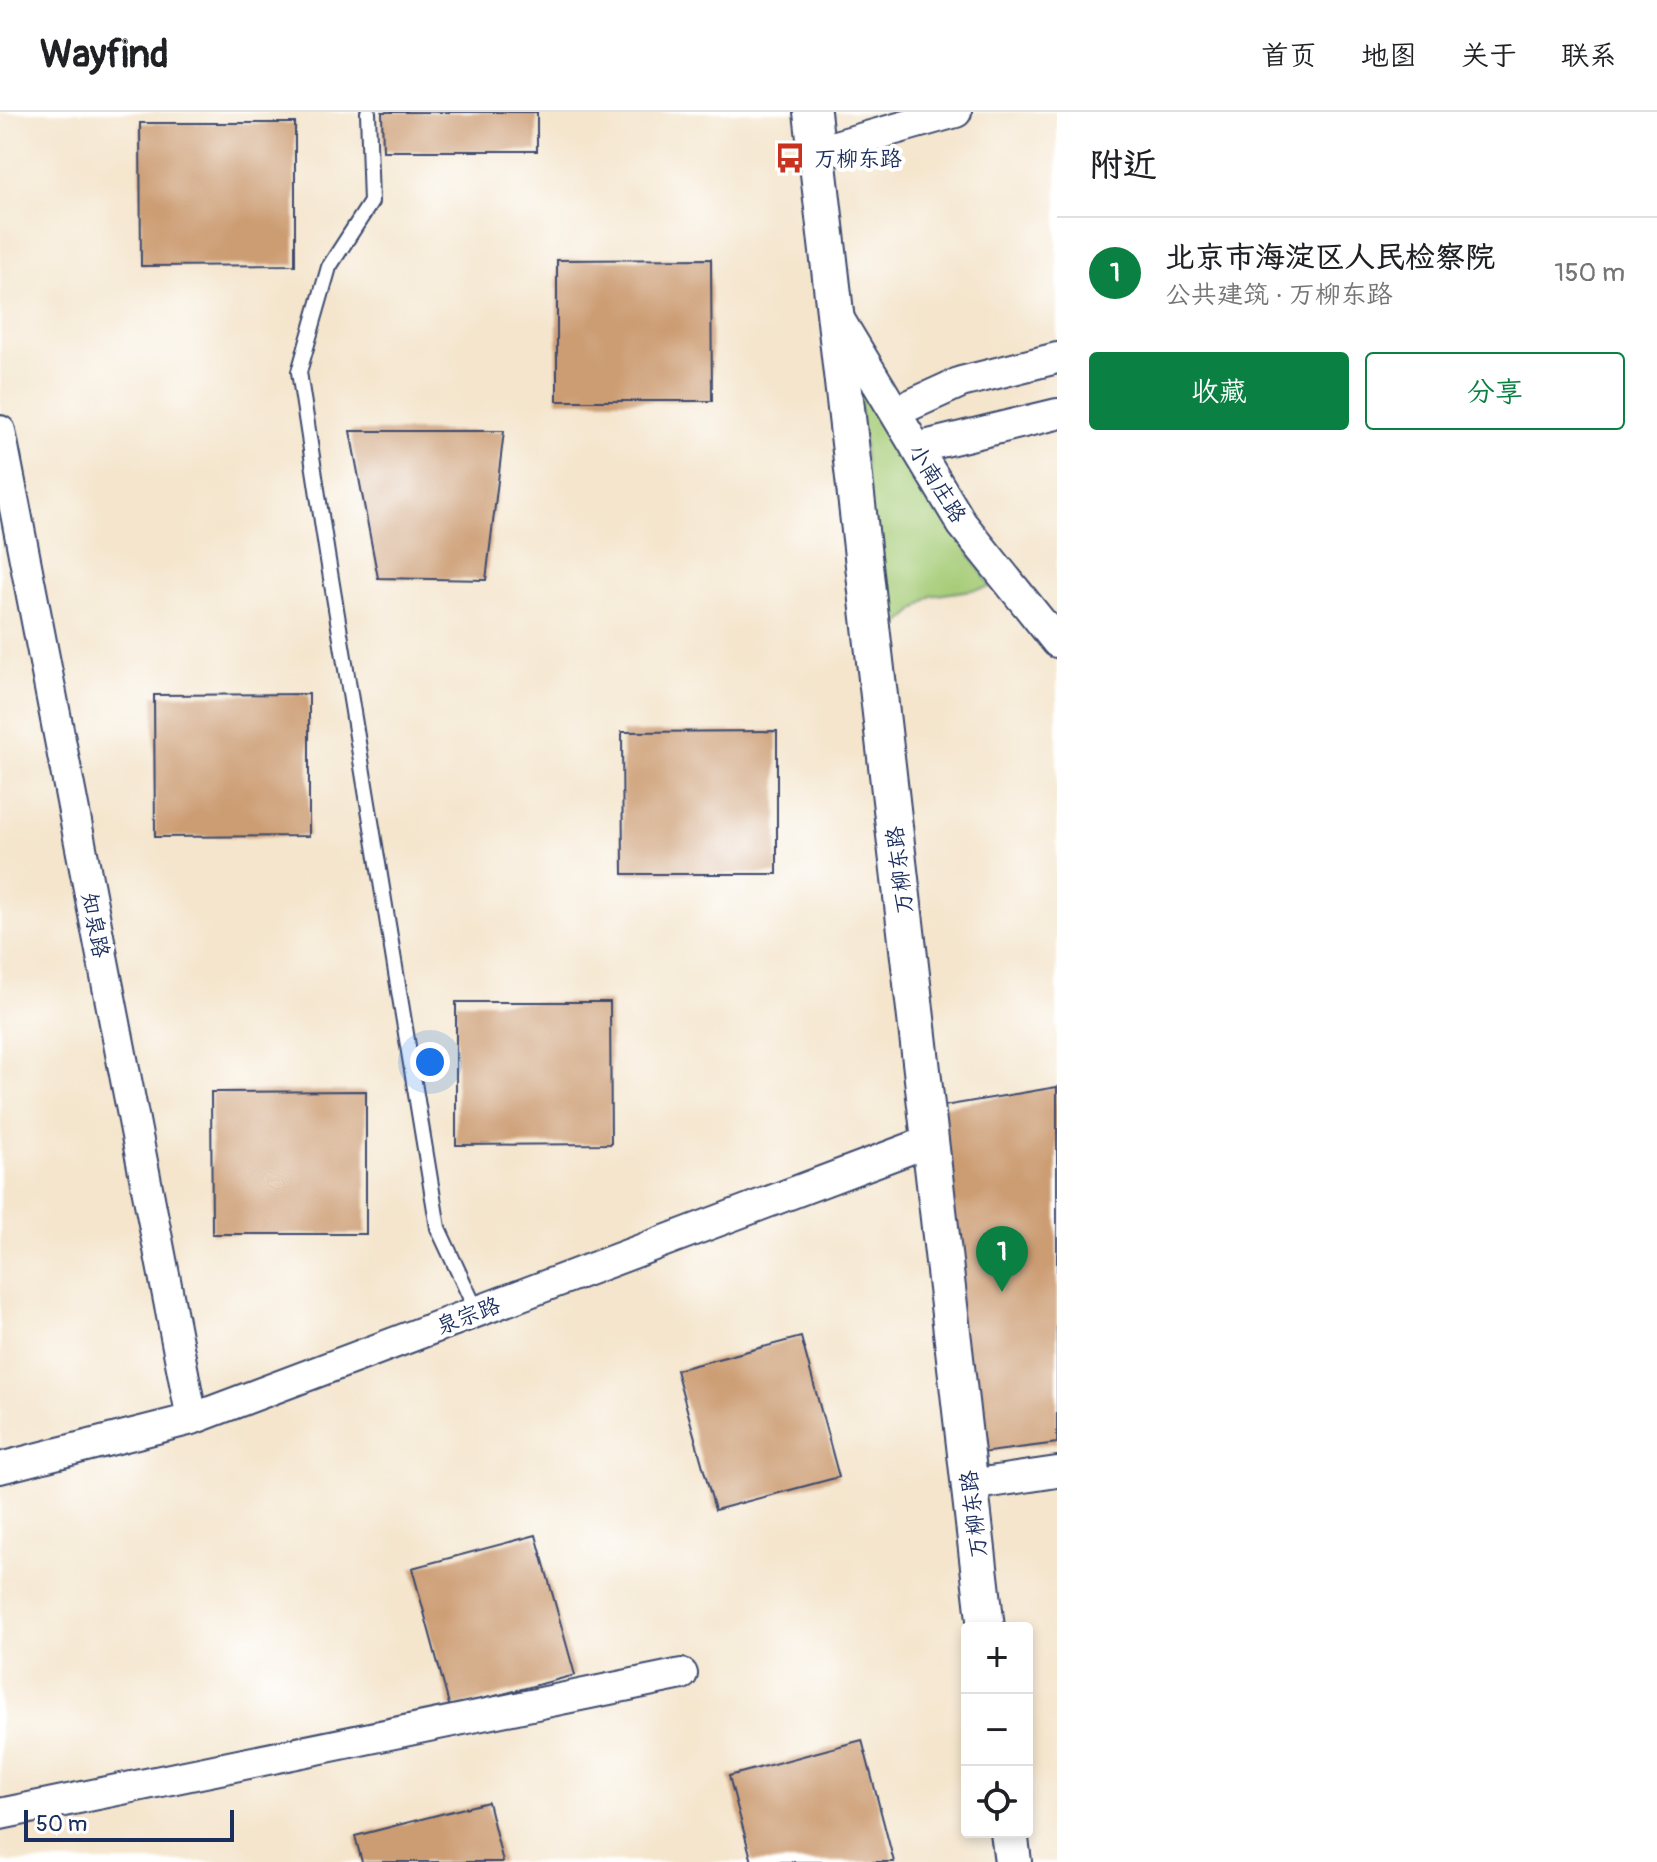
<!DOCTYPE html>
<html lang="zh">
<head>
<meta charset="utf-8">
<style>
  body { margin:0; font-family:Pangolin,"LXGW WenKai TC",sans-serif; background:#f6f6f6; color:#202124 }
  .controls { position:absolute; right:24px; bottom:24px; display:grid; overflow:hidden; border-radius:8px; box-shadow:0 4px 12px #0003 }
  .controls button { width:72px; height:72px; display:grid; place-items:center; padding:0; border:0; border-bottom:2px solid #e0e0e0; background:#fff; color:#202124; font:40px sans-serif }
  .scale { position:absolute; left:24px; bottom:20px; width:210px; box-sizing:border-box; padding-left:8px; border:4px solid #1b2f5e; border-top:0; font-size:22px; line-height:28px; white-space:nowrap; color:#1b2f5e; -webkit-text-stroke:6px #fff; paint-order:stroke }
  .you { position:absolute; left:430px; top:950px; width:28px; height:28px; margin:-20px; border:6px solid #fff; border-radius:50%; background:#1a73e8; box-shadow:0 0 0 12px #1a73e833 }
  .badge { display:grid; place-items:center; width:52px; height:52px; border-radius:50%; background:#0b8043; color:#fff; font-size:26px; font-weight:700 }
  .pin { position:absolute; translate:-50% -66px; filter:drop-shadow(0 2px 4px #0008) }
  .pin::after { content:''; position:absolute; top:42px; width:28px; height:24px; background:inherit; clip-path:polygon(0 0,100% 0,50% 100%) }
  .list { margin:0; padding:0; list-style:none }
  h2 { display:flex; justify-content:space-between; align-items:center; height:104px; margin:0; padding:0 32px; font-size:34px }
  h2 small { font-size:26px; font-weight:400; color:#757577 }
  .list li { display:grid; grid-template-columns:52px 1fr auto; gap:24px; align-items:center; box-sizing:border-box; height:112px; padding:0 32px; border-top:2px solid #e0e0e0 }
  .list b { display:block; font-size:30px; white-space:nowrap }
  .list p { margin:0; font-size:26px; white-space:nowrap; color:#757577 }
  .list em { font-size:26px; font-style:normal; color:#757577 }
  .actions { display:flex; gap:16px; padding:24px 32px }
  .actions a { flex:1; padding:18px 0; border:2px solid #0b8043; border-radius:8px; text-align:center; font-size:28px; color:#0b8043 }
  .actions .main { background:#0b8043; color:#fff }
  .icon { flex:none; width:44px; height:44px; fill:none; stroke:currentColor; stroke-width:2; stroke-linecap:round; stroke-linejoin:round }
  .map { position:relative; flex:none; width:1057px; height:1750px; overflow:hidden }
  header { display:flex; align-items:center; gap:48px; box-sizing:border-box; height:112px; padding:0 40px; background:#fff; border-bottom:2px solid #e0e0e0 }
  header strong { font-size:38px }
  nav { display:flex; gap:44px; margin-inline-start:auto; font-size:28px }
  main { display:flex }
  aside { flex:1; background:#fff }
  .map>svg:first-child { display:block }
  .green { fill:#a4cb75; stroke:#607d6a; stroke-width:2 }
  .building { fill:#cc9d73 }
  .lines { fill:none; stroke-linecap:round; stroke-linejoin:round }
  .service-casing { stroke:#3c4a6e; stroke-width:18 }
  .minor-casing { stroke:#3c4a6e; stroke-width:34 }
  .tertiary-casing { stroke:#3c4a6e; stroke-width:40 }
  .service { stroke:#fff; stroke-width:14 }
  .minor { stroke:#fff; stroke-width:30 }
  .tertiary { stroke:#fff; stroke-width:36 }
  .labels { text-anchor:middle; stroke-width:8; stroke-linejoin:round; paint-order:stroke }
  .poi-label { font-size:22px; fill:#1b2f5e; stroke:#fff; text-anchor:start }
  .street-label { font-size:22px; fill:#1b2f5e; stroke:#fff }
</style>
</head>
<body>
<header>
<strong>Wayfind</strong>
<nav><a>首页</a><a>地图</a><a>关于</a><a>联系</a></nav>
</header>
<main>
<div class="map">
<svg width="1057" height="1750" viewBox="0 0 1057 1750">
  <rect width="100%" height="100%" fill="#fff"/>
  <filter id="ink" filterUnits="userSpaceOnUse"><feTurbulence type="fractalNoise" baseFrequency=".0125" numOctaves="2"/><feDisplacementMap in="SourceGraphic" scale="16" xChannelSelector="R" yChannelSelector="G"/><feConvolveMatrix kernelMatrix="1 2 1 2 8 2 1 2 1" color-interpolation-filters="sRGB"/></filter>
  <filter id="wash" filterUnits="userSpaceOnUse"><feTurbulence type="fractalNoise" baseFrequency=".006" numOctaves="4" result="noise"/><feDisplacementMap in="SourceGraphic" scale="32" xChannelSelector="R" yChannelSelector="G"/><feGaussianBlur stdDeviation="1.8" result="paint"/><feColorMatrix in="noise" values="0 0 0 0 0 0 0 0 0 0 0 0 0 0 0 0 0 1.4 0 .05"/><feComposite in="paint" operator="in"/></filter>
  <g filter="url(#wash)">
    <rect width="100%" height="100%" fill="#f4e5cc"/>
    <path class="green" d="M 858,270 L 991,475 L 931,484 L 881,528 Z"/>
    <g id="blocks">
      <path class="building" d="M 382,0 L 537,0 L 537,39 L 383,39 Z
        M 140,11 L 295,11 L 295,153 L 141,154 Z
        M 711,147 L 712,289 L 557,289 L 557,148 Z
        M 350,319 L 504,319 L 486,468 L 378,466 Z
        M 309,582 L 309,724 L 155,725 L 154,583 Z
        M 777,619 L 777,762 L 623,762 L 622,620 Z
        M 456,890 L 610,890 L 611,1032 L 456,1033 Z
        M 1057,975 L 1057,1331 L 966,1343 L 926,997 Z
        M 366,979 L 366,1122 L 212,1122 L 211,980 Z
        M 801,1225 L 839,1365 L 715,1398 L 676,1258 Z
        M 536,1423 L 575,1563 L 450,1596 L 412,1456 Z
        M 862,1628 L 894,1750 L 752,1750 L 729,1664 Z
        M 488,1690 L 503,1750 L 362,1750 L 355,1724 Z"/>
    </g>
  </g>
  <g filter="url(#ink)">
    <use href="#blocks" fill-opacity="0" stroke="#3c4a6e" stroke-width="2"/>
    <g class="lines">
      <g class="service-casing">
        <path id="service" d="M 368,0 L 371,90 L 329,155 L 299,260 L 327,442 L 438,1116 L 477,1200"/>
      </g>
      <g class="minor-casing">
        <path id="minor" d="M 817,36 L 835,34 L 956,0
          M 837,204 L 962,412 L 1057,530
          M 895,300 L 961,270 L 1057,246
          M 0,319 L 192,1307
          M 916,336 L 1057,302
          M 0,1356 L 192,1307 L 930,1029
          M 970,1373 L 1057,1360
          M 0,1702 L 682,1562"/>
      </g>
      <g class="tertiary-casing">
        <path id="tertiary" d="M 812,0 L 986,1516
          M 1009,1720 L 1013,1750"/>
      </g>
      <use href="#service" class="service"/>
      <use href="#minor" class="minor"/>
      <use href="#tertiary" class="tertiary"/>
    </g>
  </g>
  <defs>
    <g id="bus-bare" transform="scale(2.4)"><path d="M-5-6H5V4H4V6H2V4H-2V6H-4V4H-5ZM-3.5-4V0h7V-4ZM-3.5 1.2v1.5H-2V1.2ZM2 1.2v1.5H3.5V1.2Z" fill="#c8321e" stroke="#fff" stroke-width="2.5" paint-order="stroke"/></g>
  </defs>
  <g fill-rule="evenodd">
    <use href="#bus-bare" x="790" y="46"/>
  </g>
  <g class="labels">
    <g class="poi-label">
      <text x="814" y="54">万柳东路</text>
    </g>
    <g class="street-label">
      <text transform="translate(938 371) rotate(58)" y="8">小南庄路</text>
      <text transform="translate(899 758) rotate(-97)" y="8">万柳东路</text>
      <text transform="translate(96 813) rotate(79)" y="8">知泉路</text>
      <text transform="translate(468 1203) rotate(-21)" y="8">泉宗路</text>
      <text transform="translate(973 1402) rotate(-97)" y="8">万柳东路</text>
    </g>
  </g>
</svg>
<div class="controls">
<button>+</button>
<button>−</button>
<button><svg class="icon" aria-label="locate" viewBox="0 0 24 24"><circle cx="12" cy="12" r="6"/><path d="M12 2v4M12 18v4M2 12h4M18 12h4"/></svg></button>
</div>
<div class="scale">50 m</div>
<div class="you"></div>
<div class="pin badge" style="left:1002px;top:1180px">1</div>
</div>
<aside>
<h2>附近<small></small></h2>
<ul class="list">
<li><span class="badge">1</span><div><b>北京市海淀区人民检察院</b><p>公共建筑 · 万柳东路</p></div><em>150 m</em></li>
</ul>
<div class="actions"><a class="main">收藏</a><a>分享</a></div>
</aside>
</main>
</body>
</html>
